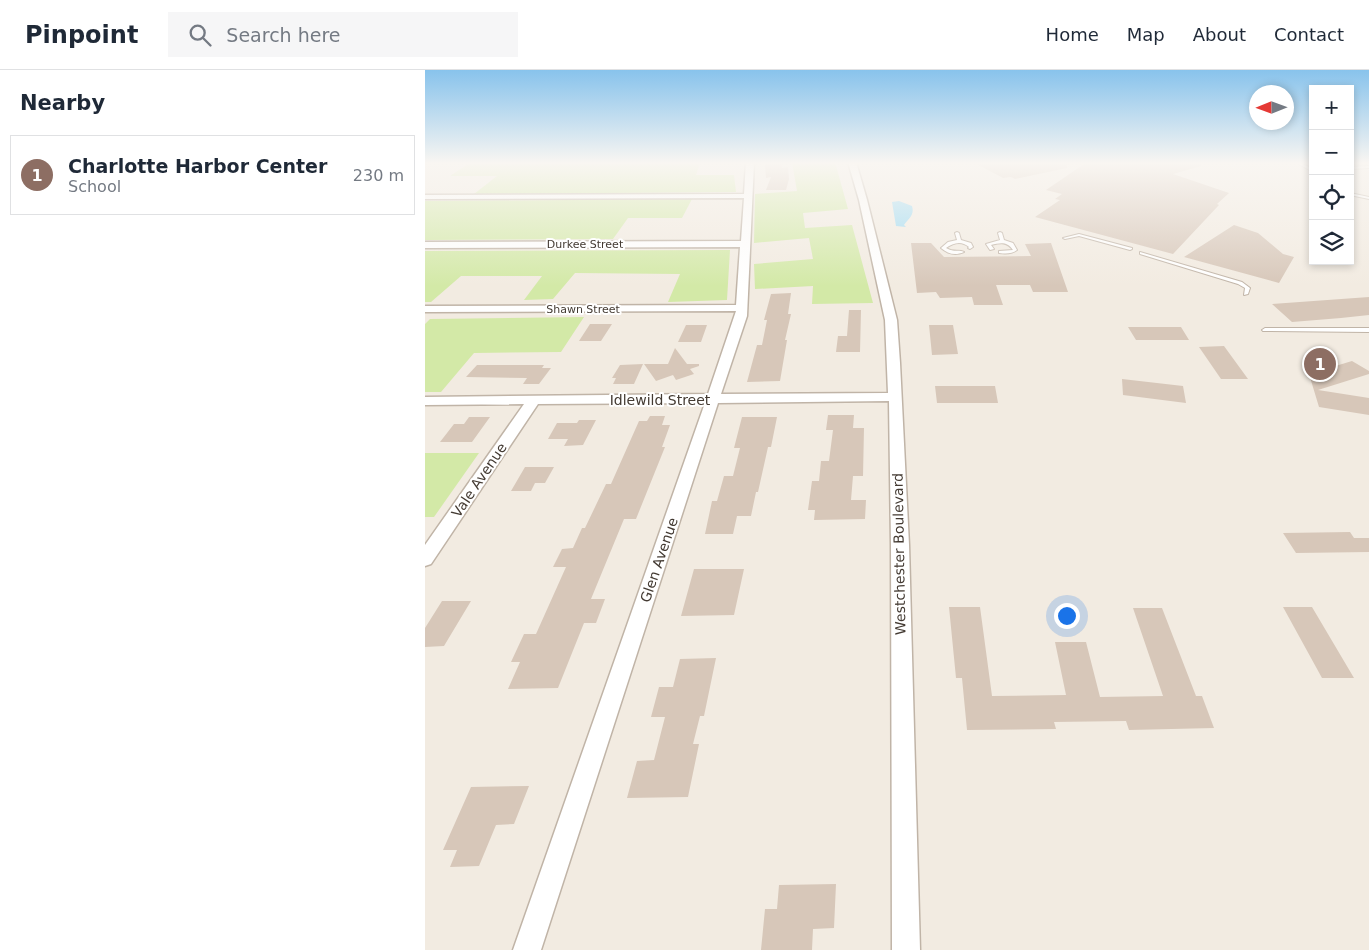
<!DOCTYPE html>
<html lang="en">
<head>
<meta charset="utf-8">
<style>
  body { margin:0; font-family:"DejaVu Sans",sans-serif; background:#f6f6f7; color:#1f2937 }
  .controls { position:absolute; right:15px; top:15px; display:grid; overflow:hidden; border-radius:0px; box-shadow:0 2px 8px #0003 }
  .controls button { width:45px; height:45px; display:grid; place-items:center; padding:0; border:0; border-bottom:1px solid #e0e1e3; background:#fff; color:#1f2937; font:25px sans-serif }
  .compass { position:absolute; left:824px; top:15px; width:45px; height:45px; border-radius:50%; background:#fff; box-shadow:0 2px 8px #0003; rotate:269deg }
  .you { position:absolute; left:641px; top:545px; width:18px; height:18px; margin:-12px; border:4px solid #fff; border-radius:50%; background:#1a73e8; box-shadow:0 0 0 8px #1a73e833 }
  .badge { display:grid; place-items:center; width:32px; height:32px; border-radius:50%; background:#1a73e8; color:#fff; font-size:16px; font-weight:700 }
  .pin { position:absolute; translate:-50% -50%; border:2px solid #fff; box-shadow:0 1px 5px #0006 }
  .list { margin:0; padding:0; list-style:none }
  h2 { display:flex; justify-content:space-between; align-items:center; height:65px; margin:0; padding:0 20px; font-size:21px }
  h2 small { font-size:16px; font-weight:400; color:#747a83 }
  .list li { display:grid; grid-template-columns:32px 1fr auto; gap:15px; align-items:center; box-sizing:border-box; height:80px; margin:0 10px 10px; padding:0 10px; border:1px solid #e0e1e3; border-radius:0px }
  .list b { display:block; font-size:19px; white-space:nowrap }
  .list p { margin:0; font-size:16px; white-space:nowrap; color:#747a83 }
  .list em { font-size:16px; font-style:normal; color:#747a83 }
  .icon { flex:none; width:28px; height:28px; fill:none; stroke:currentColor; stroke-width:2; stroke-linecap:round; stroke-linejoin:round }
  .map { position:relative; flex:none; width:944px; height:880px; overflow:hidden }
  header { display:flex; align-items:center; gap:30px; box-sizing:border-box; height:70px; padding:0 25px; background:#fff; border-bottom:1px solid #e0e1e3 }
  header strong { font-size:24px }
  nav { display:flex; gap:28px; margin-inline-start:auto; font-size:18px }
  .search { width:350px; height:45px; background:#f6f6f7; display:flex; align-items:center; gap:12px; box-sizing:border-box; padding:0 18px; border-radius:0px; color:#747a83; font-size:19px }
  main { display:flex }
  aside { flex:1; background:#fff }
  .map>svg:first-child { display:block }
  .green { fill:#d3e9a7 }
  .water { fill:#99d9f3 }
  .building { fill:#d7c7b9 }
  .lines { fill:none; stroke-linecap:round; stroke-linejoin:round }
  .service-casing { stroke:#c0b4a7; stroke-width:2 }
  .minor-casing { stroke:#c0b4a7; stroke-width:3 }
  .service { fill:#fff; fill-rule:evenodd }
  .minor { fill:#fff; fill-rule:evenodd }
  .labels { text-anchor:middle; stroke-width:4; stroke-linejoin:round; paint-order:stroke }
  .far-street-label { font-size:11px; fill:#433a32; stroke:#fff }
  .street-label { font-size:14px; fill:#433a32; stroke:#fff }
</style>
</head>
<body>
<header>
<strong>Pinpoint</strong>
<div class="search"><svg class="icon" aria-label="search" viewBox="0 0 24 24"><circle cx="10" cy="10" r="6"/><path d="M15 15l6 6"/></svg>Search here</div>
<nav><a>Home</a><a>Map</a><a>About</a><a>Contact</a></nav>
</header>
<main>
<aside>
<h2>Nearby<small></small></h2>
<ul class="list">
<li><span class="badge" style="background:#8d6e63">1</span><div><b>Charlotte Harbor Center</b><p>School</p></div><em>230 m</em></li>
</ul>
</aside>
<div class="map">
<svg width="944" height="880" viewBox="0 0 944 880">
  <rect width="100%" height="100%" fill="#f2ebe1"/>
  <path class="green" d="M 367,92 L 410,92 L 423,139 L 378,143 L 380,158 L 427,155 L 448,233 L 387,234 L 388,216 L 330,219 L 329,194 L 388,189 L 384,168 L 329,173 L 330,124 L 372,121 Z
    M 275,93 L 271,105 L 309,105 L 311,122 L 49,124 L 72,106 L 25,106 L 43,94 Z
    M 267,129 L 257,148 L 203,148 L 188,169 L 0,170 L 0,131 Z
    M 305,180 L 302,230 L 243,232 L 255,204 L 150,203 L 128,229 L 99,230 L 117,206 L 36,206 L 6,232 L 0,232 L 0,181 Z
    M 159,247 L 136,282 L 49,283 L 16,322 L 0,322 L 0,254 L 5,249 Z
    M 0,383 L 54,383 L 9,447 L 0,447 Z"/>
  <path class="water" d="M 474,131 L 487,136 C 490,145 483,149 479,155 L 481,157 L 471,156 L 467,132 Z"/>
  <path class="building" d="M 548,92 L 642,92 L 642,98 L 590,109 L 586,107 L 578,108 Z
    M 662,92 L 775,92 L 776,96 L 748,104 L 804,123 L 792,134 L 794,135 L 748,184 L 610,147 L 635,130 L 630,129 L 637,124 L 621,120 Z
    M 356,94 L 357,98 L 363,97 L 364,109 L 361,120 L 341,120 L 346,107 L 341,108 L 340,95 Z
    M 809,155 L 833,163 L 858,184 L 869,187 L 854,213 L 759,187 Z
    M 486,173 L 506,173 L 519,187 L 606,186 L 600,174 L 626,173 L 643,222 L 608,222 L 605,215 L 571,215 L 578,235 L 549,235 L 547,227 L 515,228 L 511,222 L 492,223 Z
    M 366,223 L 363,244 L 366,244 L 360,270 L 362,270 L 355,311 L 322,312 L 332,275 L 337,275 L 342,250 L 339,250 L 346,224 Z
    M 944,227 L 944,245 L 916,248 L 867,252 L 847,234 Z
    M 424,240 L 436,240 L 435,282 L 411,282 L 413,266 L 422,266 Z
    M 165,254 L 187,254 L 176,271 L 154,271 Z
    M 261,255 L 282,255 L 276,272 L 253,272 Z
    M 504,255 L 528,255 L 533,284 L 507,285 Z
    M 703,257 L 756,257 L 764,270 L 711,270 Z
    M 799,276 L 823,309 L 796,309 L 774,277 Z
    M 250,278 L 262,294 L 274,294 L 274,296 L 265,299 L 269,304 L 251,310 L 248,305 L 231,311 L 219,294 L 243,294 Z
    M 927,291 L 944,301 L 944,304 L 893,320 L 944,328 L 944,345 L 894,337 L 884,304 Z
    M 218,294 L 209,314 L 188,314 L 191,308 L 187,308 L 195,295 Z
    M 52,295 L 119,295 L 117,298 L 126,298 L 114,314 L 98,314 L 102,308 L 41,307 Z
    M 697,309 L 758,316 L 761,333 L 698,325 Z
    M 510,316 L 570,316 L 573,333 L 512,333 Z
    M 403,345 L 429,345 L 428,358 L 439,358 L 438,406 L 428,406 L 426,430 L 441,430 L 440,449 L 389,450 L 390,440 L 383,440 L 387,411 L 394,411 L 396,391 L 404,391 L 408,360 L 401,360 Z
    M 225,346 L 240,346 L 237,355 L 245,355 L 237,377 L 240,377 L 211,449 L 199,449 L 166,529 L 180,529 L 171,553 L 159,553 L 133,618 L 83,619 L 95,592 L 86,592 L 99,564 L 111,564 L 141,497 L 128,497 L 137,479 L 148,478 L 157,458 L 160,458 L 181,414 L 186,414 L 214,351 L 222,351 Z
    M 44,347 L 65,347 L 47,372 L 15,372 L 29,354 L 39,354 Z
    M 317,347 L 352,347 L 346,377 L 343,377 L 333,422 L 331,422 L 326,446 L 312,446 L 308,464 L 280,464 L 287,431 L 292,431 L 299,406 L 308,406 L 315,378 L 309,378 Z
    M 154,350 L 171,350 L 158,375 L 139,376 L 143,369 L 123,369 L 132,353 L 152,353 Z
    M 100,397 L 129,397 L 120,413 L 110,413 L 106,421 L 86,421 Z
    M 925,462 L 929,468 L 944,468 L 944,482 L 871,483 L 858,463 Z
    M 269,499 L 319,499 L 309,545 L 256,546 Z
    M 17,531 L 46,531 L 19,576 L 0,577 L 0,558 Z
    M 524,537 L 555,537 L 567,626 L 641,625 L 630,572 L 661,572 L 675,627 L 738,626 L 708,538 L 737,538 L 771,626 L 777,626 L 789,658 L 704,660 L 701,651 L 629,652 L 631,659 L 542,660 L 537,608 L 531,608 Z
    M 858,537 L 887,537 L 929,608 L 897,608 Z
    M 291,588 L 279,646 L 275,646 L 268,674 L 274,674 L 263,727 L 202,728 L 212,691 L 229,690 L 240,647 L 226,647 L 234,617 L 248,617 L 255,589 Z
    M 104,716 L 89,754 L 71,755 L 54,796 L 25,797 L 32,780 L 18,780 L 46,717 Z
    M 411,814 L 409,858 L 388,859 L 387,880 L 336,880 L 340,839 L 352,839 L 354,815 Z"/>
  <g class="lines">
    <g class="service-casing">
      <path id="service" d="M 870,92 L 874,92 L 888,99 L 888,102 Z
        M 944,96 L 944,98 L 925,99 L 925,97 Z
        M 925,123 L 944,127 L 944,129 L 925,125 Z
        M 532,162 L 534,163 L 536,170 L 546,173 L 548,177 L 545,179 L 543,178 L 544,177 C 536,170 528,173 521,178 C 530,183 533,179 539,182 C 530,186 523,184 516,178 L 523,172 L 532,170 L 530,163 Z
        M 575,162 L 577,163 L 579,170 L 588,173 L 592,180 C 587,184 581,184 574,183 L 574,181 L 588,180 C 582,171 575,173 566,175 L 569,179 L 565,180 L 561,174 L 575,170 L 573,163 Z
        M 654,164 L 707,178 L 707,179 L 705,180 L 654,166 L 640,169 L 638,168 Z
        M 715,182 L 817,212 L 825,218 L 823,224 L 819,225 L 820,218 L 813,214 L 715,184 Z
        M 840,258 L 944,258 L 944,262 L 838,261 L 837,260 Z"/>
    </g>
    <g class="minor-casing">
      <path id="minor" d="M 321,92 L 329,92 L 322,246 L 296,324 L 463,323 L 460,250 L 434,130 L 423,92 L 431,92 L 442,130 L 472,250 L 475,293 L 484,475 L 495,880 L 467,880 L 466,475 L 464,331 L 293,333 L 116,880 L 88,880 L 280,333 L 113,334 L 6,494 L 0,496 L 0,475 L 99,334 L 0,335 L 0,327 L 283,324 L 311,241 L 0,242 L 0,236 L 311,235 L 315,177 L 0,178 L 0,172 L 316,171 L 319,128 L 0,129 L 0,125 L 319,124 Z"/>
    </g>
    <use href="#service" class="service"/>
    <use href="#minor" class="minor"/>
  </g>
  <linearGradient id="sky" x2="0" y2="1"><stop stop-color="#88c3ec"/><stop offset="0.43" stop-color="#f9f6f2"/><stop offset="1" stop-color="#f9f6f2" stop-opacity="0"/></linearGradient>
  <rect width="944" height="216" fill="url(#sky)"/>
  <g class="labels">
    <g class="far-street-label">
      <text x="160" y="178">Durkee Street</text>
      <text x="158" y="243">Shawn Street</text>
    </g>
    <g class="street-label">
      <text x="235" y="335">Idlewild Street</text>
      <text transform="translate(54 410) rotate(-56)" y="5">Vale Avenue</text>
      <text transform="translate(474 484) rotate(-91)" y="5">Westchester Boulevard</text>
      <text transform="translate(234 490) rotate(-71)" y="5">Glen Avenue</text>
    </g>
  </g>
</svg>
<div class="controls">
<button>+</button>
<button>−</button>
<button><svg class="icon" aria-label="locate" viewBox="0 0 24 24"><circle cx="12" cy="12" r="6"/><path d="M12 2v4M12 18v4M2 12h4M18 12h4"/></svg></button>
<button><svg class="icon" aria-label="layers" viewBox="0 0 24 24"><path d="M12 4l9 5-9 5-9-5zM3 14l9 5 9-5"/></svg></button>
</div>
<svg class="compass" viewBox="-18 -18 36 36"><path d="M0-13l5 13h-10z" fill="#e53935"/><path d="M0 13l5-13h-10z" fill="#747a83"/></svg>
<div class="you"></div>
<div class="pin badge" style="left:895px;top:294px;background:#8d6e63">1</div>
</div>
</main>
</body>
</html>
